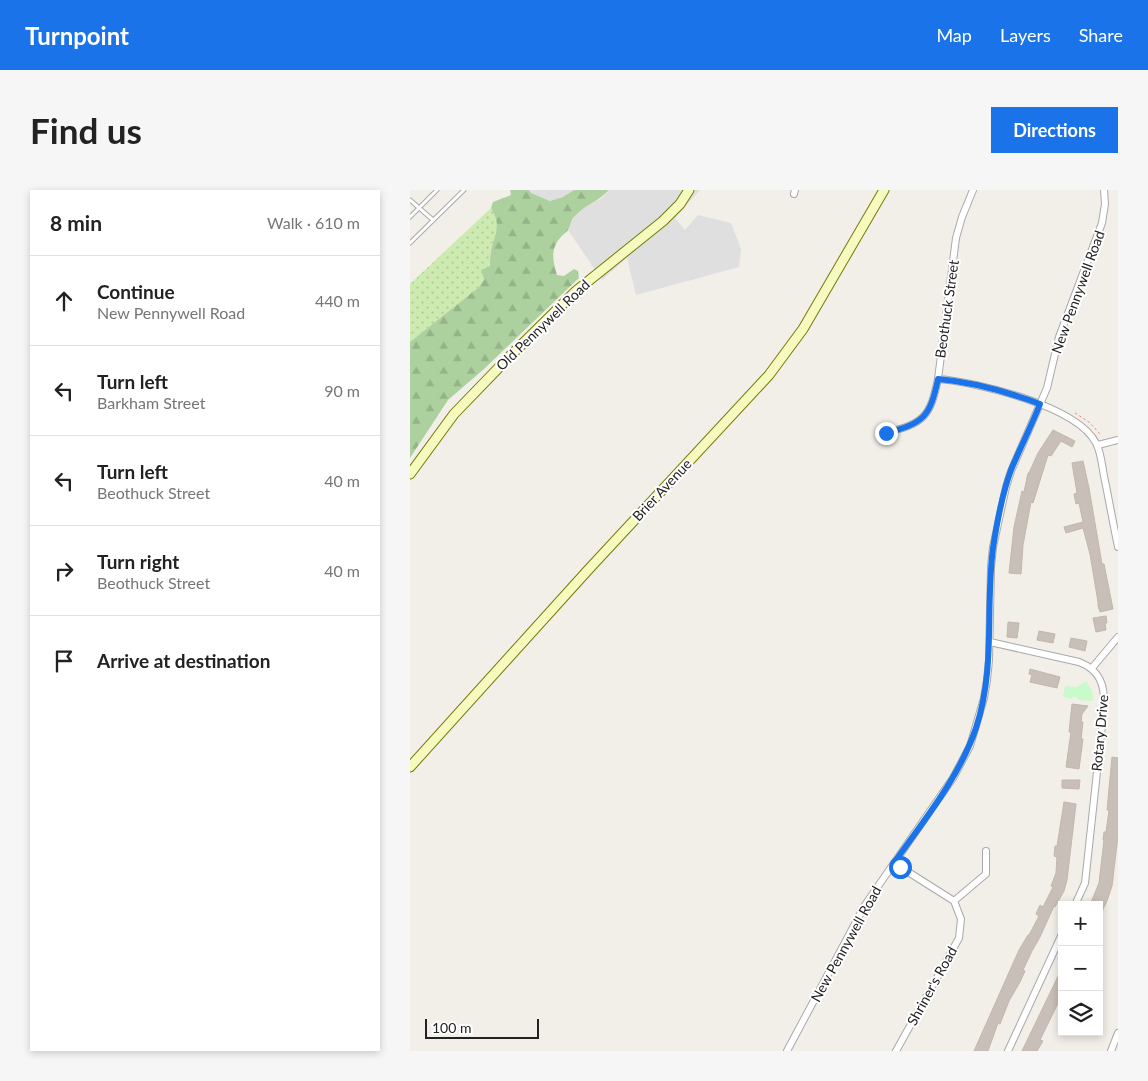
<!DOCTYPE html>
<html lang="en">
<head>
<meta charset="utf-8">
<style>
  body { margin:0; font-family:Lato,sans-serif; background:#f6f6f6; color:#222 }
  .controls { position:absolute; right:15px; bottom:15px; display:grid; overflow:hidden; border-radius:0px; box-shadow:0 2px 8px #0003 }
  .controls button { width:45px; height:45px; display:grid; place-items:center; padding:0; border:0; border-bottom:1px solid #e0e0e0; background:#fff; color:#222; font:25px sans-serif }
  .scale { position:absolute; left:15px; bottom:12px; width:114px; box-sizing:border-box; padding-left:5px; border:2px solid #222; border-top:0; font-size:14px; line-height:18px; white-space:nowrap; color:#222; -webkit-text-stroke:4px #fff; paint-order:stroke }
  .stop { position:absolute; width:15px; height:15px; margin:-11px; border:4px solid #1a73e8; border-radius:50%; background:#fff }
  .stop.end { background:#1a73e8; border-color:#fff; box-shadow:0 1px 5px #0008 }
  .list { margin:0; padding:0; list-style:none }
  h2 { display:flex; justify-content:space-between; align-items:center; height:65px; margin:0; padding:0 20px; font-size:21px }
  h2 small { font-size:16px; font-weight:400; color:#767676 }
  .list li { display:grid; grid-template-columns:32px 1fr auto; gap:15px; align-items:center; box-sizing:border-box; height:90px; padding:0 20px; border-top:1px solid #e0e0e0 }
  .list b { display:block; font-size:19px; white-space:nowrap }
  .list p { margin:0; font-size:16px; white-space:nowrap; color:#767676 }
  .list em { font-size:16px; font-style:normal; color:#767676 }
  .icon { flex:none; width:28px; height:28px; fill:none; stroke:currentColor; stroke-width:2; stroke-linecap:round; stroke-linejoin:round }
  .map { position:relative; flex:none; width:708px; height:861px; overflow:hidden; border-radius:0px }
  header { display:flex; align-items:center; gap:30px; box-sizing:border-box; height:70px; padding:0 25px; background:#1a73e8; color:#fff }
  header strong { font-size:24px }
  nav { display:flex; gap:28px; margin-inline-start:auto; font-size:18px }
  .intro { display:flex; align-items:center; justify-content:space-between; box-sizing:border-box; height:120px; padding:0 30px }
  h1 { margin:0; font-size:35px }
  .button { padding:12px 22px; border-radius:0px; background:#1a73e8; color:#fff; font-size:18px; font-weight:700 }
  main { display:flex; gap:30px; padding:0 30px }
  aside { flex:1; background:#fff; border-radius:0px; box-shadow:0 2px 8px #0003 }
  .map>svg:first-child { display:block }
  .residential { fill:#e0dfdf }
  .grass { fill:url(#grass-dots) }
  .forest { fill:url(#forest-firs) }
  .park { fill:#c8facc }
  .building { fill:#c7bfb8; stroke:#c4b6ab }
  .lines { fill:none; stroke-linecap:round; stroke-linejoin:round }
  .lane-casing { stroke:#a9a9a9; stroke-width:5 }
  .street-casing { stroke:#a9a9a9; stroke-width:8 }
  .secondary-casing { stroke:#707d05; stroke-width:11 }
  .path { stroke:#fa8072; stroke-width:1; stroke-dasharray:2.5 2.5; stroke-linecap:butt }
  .lane { stroke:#fff; stroke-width:3 }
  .street { stroke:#fff; stroke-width:6 }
  .secondary { stroke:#f7fabf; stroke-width:9 }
  .route { stroke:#1a73e8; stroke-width:6 }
  .labels { text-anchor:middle; stroke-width:4; stroke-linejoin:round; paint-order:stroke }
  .street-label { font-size:14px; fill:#222; stroke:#fff }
</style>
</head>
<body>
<header>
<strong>Turnpoint</strong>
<nav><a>Map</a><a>Layers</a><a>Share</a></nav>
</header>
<div class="intro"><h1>Find us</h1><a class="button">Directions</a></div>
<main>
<aside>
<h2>8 min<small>Walk · 610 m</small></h2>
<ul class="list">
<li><svg class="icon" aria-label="ahead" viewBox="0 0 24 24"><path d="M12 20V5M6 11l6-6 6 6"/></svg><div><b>Continue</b><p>New Pennywell Road</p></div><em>440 m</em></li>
<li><svg class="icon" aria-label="left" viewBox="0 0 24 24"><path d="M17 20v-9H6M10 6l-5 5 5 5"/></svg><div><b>Turn left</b><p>Barkham Street</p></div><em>90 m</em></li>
<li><svg class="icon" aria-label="left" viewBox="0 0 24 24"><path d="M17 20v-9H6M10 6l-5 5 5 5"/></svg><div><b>Turn left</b><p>Beothuck Street</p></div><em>40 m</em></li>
<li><svg class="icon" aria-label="right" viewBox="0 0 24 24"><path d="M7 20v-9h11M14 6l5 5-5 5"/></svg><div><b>Turn right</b><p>Beothuck Street</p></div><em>40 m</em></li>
<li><svg class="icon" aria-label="arrive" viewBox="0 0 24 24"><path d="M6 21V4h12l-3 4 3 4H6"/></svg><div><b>Arrive at destination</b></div></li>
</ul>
</aside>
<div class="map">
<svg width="708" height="861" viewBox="0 0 708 861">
  <defs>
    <pattern id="grass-dots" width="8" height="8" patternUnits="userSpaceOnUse" patternTransform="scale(1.25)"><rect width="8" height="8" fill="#cdebb0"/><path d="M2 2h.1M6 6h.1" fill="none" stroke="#b0c997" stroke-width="1.8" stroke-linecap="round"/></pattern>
    <pattern id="forest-firs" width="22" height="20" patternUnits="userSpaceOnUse" patternTransform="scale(1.25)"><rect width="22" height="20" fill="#add19e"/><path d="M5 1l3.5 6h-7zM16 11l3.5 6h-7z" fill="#95b388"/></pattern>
  </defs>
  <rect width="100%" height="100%" fill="#f2efe9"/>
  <path class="residential" d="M 119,0 L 164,0 L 153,7 L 140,11 L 121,3 Z
    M 199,0 L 290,0 L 265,28 L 275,40 L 288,25 L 321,33 L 331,59 L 329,77 L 226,105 L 217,68 L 192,90 L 158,40 L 164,27 L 178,15 L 192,8 Z"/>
  <path class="grass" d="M 81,18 L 86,26 L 88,36 L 80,62 L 80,77 L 69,97 L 0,152 L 0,94 Z"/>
  <path class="forest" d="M 100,0 L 119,0 L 121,3 L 140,11 L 153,7 L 164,0 L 199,0 C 189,11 175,15 165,26 C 161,29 161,35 158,40 C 156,43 152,45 150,48 C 140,60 143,71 147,85 L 154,86 L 164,79 L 168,81 L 169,88 L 74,179 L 38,210 L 0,268 L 0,152 L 69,97 L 74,89 L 71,80 L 80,76 C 80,71 80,65 81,60 C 85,43 92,36 81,18 L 83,12 L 101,5 Z"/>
  <path class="park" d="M 676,491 L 682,500 L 683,511 L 669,510 L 665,507 L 660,509 L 653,506 L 655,496 L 667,497 Z"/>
  <path class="building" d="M 643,240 L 665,251 L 662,257 L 651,251 L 641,266 L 638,265 L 623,313 L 621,312 L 613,355 L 611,384 L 599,383 L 604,337 L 612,301 L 614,302 L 618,283 L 619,283 L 628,263 Z
    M 673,271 L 679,298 L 692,374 L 694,374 L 703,419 L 690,422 L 688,416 L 688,412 L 680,364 L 673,338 L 656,343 L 654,337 L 673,332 L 669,313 L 666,314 L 664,304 L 667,303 L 662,273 Z
    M 696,426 L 697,433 L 695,433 L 696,440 L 686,442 L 683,428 Z
    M 598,432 L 609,433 L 607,448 L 597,447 Z
    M 629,441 L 645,444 L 643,453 L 627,450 Z
    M 661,448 L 677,451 L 675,461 L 659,457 Z
    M 620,479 L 650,487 L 647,498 L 620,492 L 622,485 L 619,484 Z
    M 662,514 L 678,516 L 672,524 L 671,532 L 673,532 L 671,549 L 673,549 L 669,579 L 656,577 L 661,542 L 659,542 Z
    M 702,567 L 708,568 L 708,646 L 702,696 L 697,711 L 689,727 L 689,715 L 680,715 L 689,693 L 694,650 L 693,650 L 694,642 L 696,642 L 699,620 L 697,620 Z
    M 652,590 L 670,590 L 669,599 L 652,598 Z
    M 654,612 L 666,614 L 657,690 L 654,701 L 645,717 L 644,716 L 630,747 L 622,761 L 613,780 L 615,781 L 610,792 L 599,811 L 590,834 L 588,833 L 578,861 L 564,861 L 609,760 L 618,745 L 619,745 L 629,726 L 626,724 L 630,715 L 633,717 L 643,697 L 641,696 L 646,683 L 647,667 L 644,666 L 645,656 L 647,656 Z
    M 652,778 L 652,805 L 630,850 L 633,851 L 627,861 L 612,861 Z"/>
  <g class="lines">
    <g class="lane-casing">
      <path id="lane" d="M 0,10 L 23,30
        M 0,27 L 27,0
        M 0,53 L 54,0"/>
    </g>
    <g class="street-casing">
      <path id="street" d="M 384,4 L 385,0
        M 528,189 C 567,192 667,216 686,253 C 691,262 692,276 694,286 C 699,310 703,333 708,357
        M 476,243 C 514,233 520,227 528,189 L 546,48 L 552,27 L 563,0
        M 688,255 L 708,250
        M 580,452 L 669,472 C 690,480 695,495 694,517 L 676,684 L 675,693 L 665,715
        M 682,478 L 708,447
        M 484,673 L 544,711 L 551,729 L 549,748 L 486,861
        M 544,711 L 576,684 L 576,661
        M 377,861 L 455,715 L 543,588 L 560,556 L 574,508 L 577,490 L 579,470 L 581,377 L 583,357 L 596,297 L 601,281 L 637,198 L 649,147 L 692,33 L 695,14 L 694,0
        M 598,861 L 652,744
        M 701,861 L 708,843"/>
    </g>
    <g class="secondary-casing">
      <path id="secondary" d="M 0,284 L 44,224 L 100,166 L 166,101 L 253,31 L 270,14 L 279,0
        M 0,577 L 178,380 L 359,185 L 393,139 L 474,0"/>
    </g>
    <path class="path" d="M 665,223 L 679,232 L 691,245"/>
    <use href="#lane" class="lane"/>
    <use href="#street" class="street"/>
    <use href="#secondary" class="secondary"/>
  </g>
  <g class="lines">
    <path class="route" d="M 476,243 C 514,233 520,227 528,189 C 563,192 598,202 630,214 C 621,237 610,258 601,280 C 592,304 587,332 583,358 C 575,419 586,477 566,538 C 549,588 514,630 484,673 L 490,677"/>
  </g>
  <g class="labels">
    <g class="street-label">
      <text transform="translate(668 102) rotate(-70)" y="5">New Pennywell Road</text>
      <text transform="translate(537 119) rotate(-82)" y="5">Beothuck Street</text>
      <text transform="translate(133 135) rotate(-44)" y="5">Old Pennywell Road</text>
      <text transform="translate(252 300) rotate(-47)" y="5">Brier Avenue</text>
      <text transform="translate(690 543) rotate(-85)" y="5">Rotary Drive</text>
      <text transform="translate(436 754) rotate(-61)" y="5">New Pennywell Road</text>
      <text transform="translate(522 796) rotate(-61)" y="5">Shriner's Road</text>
    </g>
  </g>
</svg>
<div class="controls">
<button>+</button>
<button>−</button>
<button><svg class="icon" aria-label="layers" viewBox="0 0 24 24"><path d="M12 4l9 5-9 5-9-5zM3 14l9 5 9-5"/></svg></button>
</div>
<div class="scale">100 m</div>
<div class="stop" style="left:490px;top:677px"></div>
<div class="stop end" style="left:476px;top:243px"></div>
</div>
</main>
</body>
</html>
